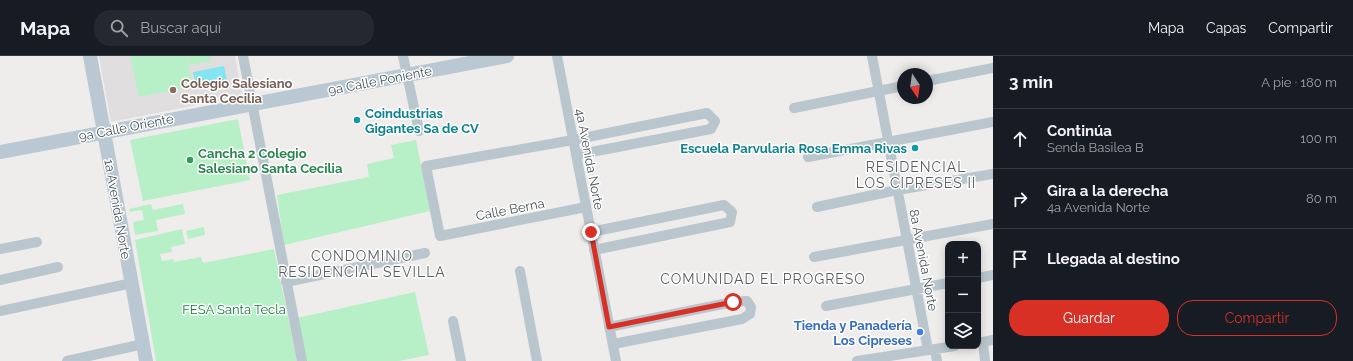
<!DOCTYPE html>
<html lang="es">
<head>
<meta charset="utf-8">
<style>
  body { margin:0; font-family:Raleway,sans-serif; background:#242831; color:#f1f3f6 }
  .controls { position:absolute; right:12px; bottom:12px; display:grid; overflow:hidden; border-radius:8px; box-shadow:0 2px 10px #0003 }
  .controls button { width:36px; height:36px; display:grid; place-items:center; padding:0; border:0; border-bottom:1px solid #363941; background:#171b24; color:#f1f3f6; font:20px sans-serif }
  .compass { position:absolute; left:897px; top:12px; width:36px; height:36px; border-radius:50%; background:#171b24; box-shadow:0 2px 10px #0003; rotate:167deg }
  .stop { position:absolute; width:12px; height:12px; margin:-9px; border:3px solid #d93025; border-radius:50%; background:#fff }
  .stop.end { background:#d93025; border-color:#fff; box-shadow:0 1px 4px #0008 }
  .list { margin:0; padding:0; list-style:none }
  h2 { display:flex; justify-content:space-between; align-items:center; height:52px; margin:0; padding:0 16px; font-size:17px }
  h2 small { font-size:13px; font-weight:400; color:#9ea1a6 }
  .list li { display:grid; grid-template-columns:26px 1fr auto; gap:12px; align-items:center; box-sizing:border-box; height:60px; padding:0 16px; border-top:1px solid #363941 }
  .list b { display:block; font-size:15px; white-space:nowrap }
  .list p { margin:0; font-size:13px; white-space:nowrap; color:#9ea1a6 }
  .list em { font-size:13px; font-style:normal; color:#9ea1a6 }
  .actions { display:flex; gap:8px; padding:12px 16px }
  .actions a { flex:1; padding:9px 0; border:1px solid #d93025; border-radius:16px; text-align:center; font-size:14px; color:#d93025 }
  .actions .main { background:#d93025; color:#fff }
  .icon { flex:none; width:22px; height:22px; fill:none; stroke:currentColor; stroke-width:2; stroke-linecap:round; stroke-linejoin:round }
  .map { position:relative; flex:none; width:993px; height:305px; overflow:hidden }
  header { display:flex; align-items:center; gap:24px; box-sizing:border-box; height:56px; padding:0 20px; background:#171b24; border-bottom:1px solid #363941 }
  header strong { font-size:19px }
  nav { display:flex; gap:22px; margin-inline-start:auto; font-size:14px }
  .search { width:280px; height:36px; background:#242831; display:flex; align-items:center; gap:10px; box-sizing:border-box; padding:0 14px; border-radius:16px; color:#9ea1a6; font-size:15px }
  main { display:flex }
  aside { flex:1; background:#171b24 }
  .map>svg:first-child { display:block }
  .education { fill:#e0ddde }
  .green { fill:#b7f0c7 }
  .water { fill:#83e5ef }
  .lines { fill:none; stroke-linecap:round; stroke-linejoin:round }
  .street { stroke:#bac6cd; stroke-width:10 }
  .secondary { stroke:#b9c8d2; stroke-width:14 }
  .route { stroke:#d93025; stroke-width:5 }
  .education-dot { fill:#8d6e63; stroke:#fff; stroke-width:1.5 }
  .culture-dot { fill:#0f9aa8; stroke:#fff; stroke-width:1.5 }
  .leisure-dot { fill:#2e9e5b; stroke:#fff; stroke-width:1.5 }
  .shop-dot { fill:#3f7fe0; stroke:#fff; stroke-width:1.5 }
  .labels { text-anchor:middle; stroke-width:3; stroke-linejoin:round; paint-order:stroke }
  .street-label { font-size:13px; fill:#44525a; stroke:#fff }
  .education-label { font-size:13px; font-weight:bold; fill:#785e54; stroke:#fff; text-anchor:start }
  .culture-label { font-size:13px; font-weight:bold; fill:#0d838f; stroke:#fff; text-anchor:start }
  .leisure-label { font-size:13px; font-weight:bold; fill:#27864d; stroke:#fff; text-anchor:start }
  .park-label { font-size:13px; fill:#137d3b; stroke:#fff }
  .shop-label { font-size:13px; font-weight:bold; fill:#366cbe; stroke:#fff; text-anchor:end }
  .neighbourhood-label { font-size:14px; letter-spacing:1px; fill:#595e61; stroke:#fff }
</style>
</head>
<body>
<header>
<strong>Mapa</strong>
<div class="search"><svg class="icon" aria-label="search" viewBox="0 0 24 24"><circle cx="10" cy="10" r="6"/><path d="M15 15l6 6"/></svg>Buscar aquí</div>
<nav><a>Mapa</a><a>Capas</a><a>Compartir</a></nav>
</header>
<main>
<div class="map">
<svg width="993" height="305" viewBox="0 0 993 305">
  <rect width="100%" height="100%" fill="#efecec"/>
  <path class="education" d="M 99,0 L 235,0 L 242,40 L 111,66 Z"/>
  <path class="green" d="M 130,0 L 186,0 L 193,30 L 139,41 Z
    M 187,0 L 210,0 L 211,5 L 189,9 Z
    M 238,63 L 250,124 L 143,145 L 130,84 Z
    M 416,84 L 430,155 L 284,189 L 277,139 L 369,121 L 367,108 L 394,102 L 391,89 Z
    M 151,148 L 153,154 L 183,148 L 185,158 L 156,164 L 158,175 L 135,179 L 133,166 L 144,164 L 142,154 L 130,156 L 129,153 Z
    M 204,171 L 205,179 L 188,183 L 186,175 Z
    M 182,173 L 185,188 L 171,191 L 172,196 L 160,198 L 162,205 L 173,203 L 174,206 L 201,201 L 203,207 L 274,193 L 297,305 L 156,305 L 135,184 Z
    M 415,236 L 429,299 L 399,305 L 306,305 L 297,262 Z"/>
  <path class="water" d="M 224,10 L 227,25 L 196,30 L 193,16 Z"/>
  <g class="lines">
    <path class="street" d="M 243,0 L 302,305
      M 403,0 L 419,75
      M 557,0 L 616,305
      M 872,0 L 928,294
      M 927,25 L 993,12
      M 794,52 L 903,30
      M 576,99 L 711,73 L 715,65 L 707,57 L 573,84 L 426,110 L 440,180 L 586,151
      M 808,101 L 993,66
      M 817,151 L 897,134 L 993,118
      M 591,176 L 724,149 L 732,156 L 730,166 L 594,194
      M 0,193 L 37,186
      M 814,201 L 993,168
      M 520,215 L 537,305
      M 978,222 L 993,219
      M 0,224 L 58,211
      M 286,226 L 425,197
      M 826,250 L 948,227
      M 0,255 L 132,227
      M 453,265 L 461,305
      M 609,271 L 733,246 L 747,245 L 751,251 L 750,258 L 742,263 L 613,288
      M 983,286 L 985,305
      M 978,287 L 993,284
      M 935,293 L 937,305
      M 67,305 L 143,288
      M 857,305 L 955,290"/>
    <path class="secondary" d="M 90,0 L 146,305
      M 0,96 L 507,0"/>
  </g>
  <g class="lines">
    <path class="route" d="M 591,176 L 609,271 L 733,246"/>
  </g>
  <circle class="education-dot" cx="173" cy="34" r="4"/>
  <g class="culture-dot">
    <circle cx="357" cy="64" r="4"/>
    <circle cx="915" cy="92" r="4"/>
  </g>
  <circle class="leisure-dot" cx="190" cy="104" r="4"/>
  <circle class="shop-dot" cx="920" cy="276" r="4"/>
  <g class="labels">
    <g class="street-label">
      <text transform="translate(380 24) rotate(-11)" y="5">9a Calle Poniente</text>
      <text transform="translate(126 71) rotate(-11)" y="5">9a Calle Oriente</text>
      <text transform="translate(590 103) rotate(79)" y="5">4a Avenida Norte</text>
      <text transform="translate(118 153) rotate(80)" y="5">1a Avenida Norte</text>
      <text transform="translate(510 153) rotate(-11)" y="5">Calle Berna</text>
      <text transform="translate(924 204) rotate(79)" y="5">8a Avenida Norte</text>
    </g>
    <g class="education-label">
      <text x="181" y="32">Colegio Salesiano<tspan x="181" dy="15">Santa Cecilia</tspan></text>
    </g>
    <g class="culture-label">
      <text x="365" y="62">Coindustrias<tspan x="365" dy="15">Gigantes Sa de CV</tspan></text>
      <text x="907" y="97" text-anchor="end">Escuela Parvularia Rosa Emma Rivas</text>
    </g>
    <g class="leisure-label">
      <text x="198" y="102">Cancha 2 Colegio<tspan x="198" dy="15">Salesiano Santa Cecilia</tspan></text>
    </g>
    <g class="park-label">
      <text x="234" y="258">FESA Santa Tecla</text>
    </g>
    <g class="shop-label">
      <text x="912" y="274">Tienda y Panadería<tspan x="912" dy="15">Los Cipreses</tspan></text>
    </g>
    <g class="neighbourhood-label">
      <text x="916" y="116">RESIDENCIAL<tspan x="916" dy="16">LOS CIPRESES II</tspan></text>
      <text x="362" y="205">CONDOMINIO<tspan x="362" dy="16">RESIDENCIAL SEVILLA</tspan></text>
      <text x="763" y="228">COMUNIDAD EL PROGRESO</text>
    </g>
  </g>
</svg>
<div class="controls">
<button>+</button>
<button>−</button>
<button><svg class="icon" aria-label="layers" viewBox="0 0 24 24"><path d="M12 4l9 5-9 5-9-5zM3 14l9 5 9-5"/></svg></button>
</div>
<svg class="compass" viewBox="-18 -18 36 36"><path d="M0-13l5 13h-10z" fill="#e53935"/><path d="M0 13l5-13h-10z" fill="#9ea1a6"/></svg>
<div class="stop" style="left:733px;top:246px"></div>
<div class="stop end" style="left:591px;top:176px"></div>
</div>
<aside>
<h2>3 min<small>A pie · 180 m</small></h2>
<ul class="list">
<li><svg class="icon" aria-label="ahead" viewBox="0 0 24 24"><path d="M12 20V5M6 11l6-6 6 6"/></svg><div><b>Continúa</b><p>Senda Basilea B</p></div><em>100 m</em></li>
<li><svg class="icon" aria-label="right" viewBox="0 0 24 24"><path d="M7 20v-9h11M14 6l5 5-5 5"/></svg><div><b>Gira a la derecha</b><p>4a Avenida Norte</p></div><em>80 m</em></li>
<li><svg class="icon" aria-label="arrive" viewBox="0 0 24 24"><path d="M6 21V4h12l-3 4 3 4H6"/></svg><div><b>Llegada al destino</b></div></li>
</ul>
<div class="actions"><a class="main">Guardar</a><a>Compartir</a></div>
</aside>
</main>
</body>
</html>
